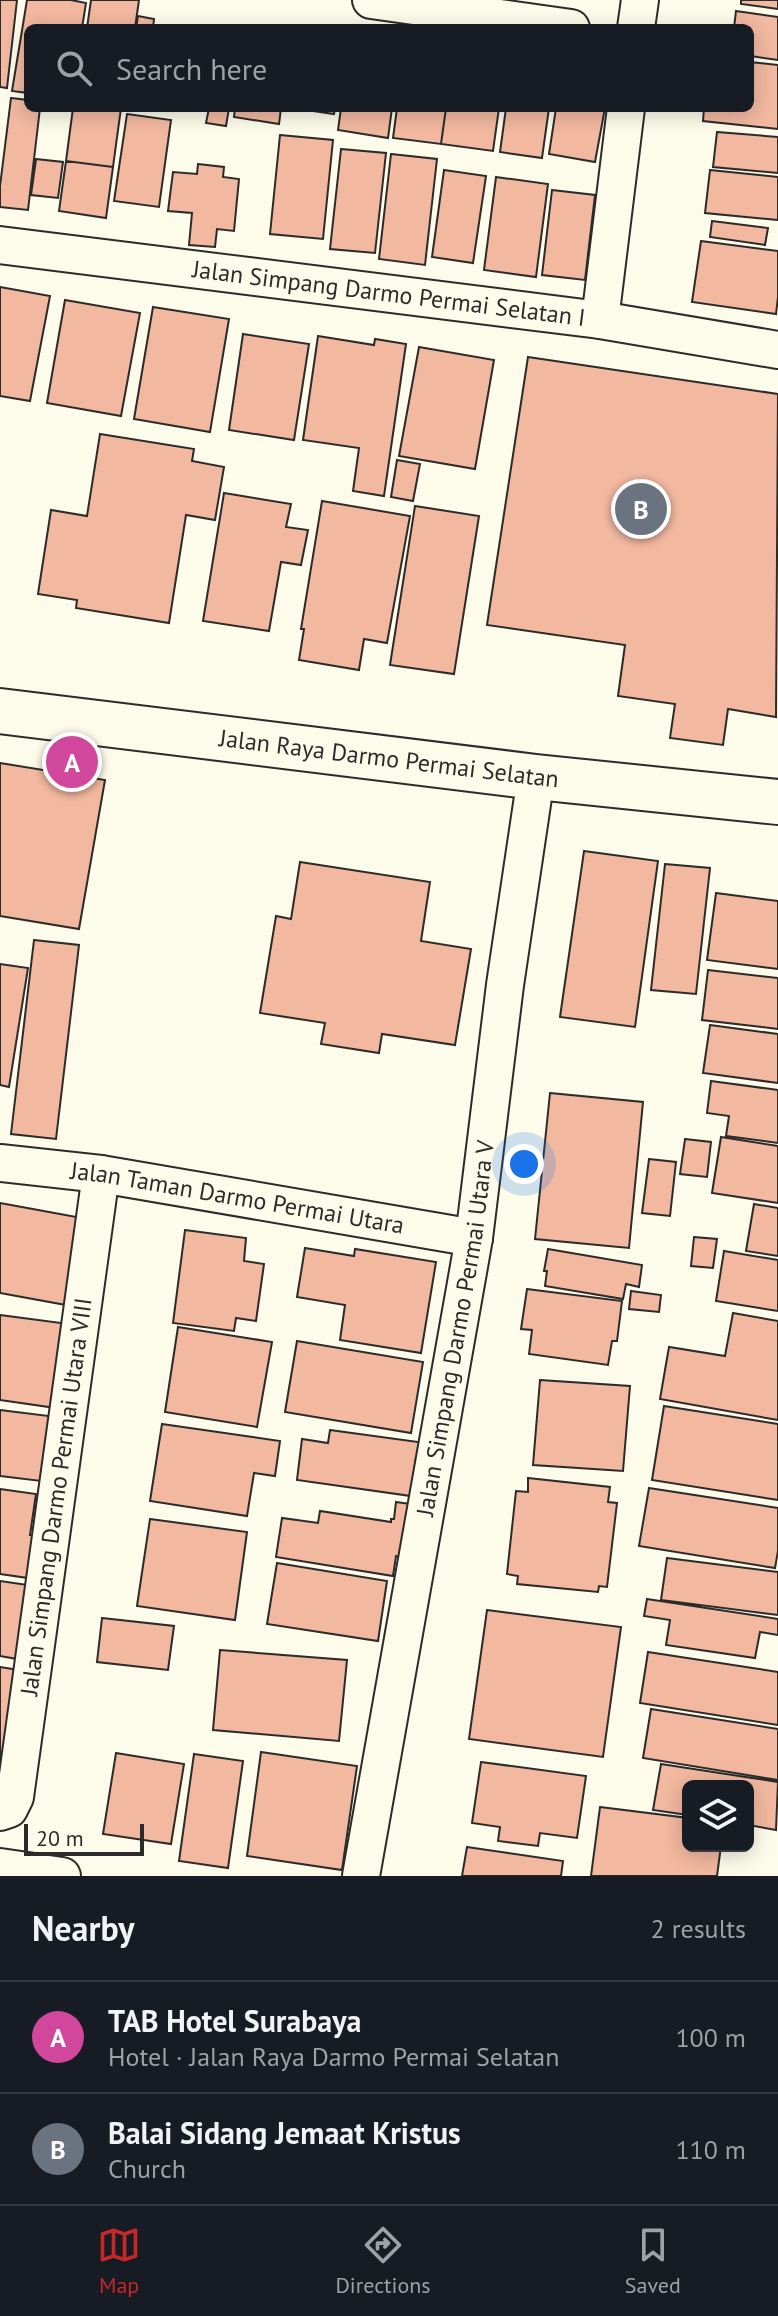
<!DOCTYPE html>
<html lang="en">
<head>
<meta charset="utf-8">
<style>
  body { margin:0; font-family:"PT Sans",sans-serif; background:#20242c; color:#f1f3f6 }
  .controls { position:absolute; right:24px; bottom:24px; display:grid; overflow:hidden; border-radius:12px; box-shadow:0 4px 20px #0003 }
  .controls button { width:72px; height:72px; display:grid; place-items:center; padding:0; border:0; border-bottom:2px solid #363941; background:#171b24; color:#f1f3f6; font:40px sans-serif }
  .scale { position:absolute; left:24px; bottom:20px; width:120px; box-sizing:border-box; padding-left:8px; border:4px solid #2b2b2b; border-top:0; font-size:22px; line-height:28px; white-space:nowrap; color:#2b2b2b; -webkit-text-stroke:6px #fdfbea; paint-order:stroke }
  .you { position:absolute; left:524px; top:1164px; width:28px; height:28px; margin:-20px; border:6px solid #fff; border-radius:50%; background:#1a73e8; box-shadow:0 0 0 12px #1a73e833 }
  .badge { display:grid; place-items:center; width:52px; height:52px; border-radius:50%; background:#c62828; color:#fff; font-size:26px; font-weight:700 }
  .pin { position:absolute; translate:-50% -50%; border:4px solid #fff; box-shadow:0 2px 8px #0006 }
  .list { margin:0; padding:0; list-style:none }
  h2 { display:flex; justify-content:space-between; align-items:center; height:104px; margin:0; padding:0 32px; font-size:34px }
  h2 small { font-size:26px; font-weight:400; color:#9ea1a6 }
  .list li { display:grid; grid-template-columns:52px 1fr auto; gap:24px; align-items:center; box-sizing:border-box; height:112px; padding:0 32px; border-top:2px solid #363941 }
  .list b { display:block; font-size:30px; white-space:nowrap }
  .list p { margin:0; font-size:26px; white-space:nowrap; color:#9ea1a6 }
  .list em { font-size:26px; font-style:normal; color:#9ea1a6 }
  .icon { flex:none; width:44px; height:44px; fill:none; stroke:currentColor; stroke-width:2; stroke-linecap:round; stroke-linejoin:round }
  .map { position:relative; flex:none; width:778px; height:1876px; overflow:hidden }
  .search { position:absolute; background:#171b24; box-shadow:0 4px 20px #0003; left:24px; right:24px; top:24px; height:88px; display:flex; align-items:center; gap:20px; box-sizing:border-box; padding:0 28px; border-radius:12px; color:#9ea1a6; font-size:30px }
  .sheet { height:328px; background:#171b24 }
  nav { display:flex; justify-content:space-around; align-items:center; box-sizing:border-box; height:112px; border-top:2px solid #363941; background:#171b24; font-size:22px; color:#9ea1a6 }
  nav a { display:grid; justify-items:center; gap:4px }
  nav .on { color:#c62828 }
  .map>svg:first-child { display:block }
  .building { fill:#f2b8a0; stroke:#2b2b2b; stroke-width:2 }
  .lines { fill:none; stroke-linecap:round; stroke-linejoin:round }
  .minor-casing { stroke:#2b2b2b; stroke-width:40 }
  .tertiary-casing { stroke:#2b2b2b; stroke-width:48 }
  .minor { stroke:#fdfbea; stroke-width:36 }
  .tertiary { stroke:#fdfbea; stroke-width:44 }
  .labels { text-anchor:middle; stroke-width:6; stroke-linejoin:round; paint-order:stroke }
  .street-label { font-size:24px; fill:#2b2b2b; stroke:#fdfbea }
</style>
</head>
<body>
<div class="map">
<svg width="778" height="1876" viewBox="0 0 778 1876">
  <rect width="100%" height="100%" fill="#fdfbea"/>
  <path class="building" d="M 0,0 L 17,0 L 7,88 L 0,87 Z
    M 27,0 L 71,0 L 86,3 L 82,28 L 28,28 L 28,93 L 12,91 Z
    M 91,0 L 139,0 L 135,28 L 87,28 Z
    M 741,0 L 778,0 L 778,9 L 741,4 Z
    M 736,11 L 778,17 L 778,60 L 750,56 L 750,28 L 734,28 Z
    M 138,16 L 154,19 L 153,28 L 136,28 Z
    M 750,62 L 778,65 L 778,129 L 703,121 L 704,108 L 750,108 Z
    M 11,98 L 28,100 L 28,108 L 40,108 L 28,210 L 0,207 L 0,186 Z
    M 73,108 L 121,108 L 113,167 L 66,161 Z
    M 209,108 L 229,108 L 226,126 L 206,123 Z
    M 235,108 L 281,108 L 279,124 L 234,117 Z
    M 293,108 L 335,108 L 334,114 Z
    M 341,108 L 392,108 L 388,138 L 338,130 Z
    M 397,108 L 446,108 L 441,144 L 393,138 Z
    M 446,108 L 499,108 L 493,151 L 441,144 Z
    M 506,108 L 549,108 L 542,158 L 500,152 Z
    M 556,108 L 605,108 L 595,162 L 549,154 Z
    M 127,114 L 171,120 L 159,207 L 114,201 Z
    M 717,132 L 778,137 L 778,173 L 713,167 Z
    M 280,135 L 333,140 L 323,239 L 270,234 Z
    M 341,149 L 386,153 L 375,253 L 330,249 Z
    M 391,154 L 437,159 L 425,265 L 379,259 Z
    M 36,159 L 63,162 L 58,198 L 31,195 Z
    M 66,161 L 113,167 L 106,218 L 59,211 Z
    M 198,164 L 224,167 L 223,177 L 239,179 L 234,231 L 217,229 L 215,247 L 189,245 L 192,213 L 168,211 L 173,172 L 197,174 Z
    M 444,170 L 486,176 L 473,263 L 432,257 Z
    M 710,170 L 778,177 L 778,220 L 705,213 Z
    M 496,177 L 548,184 L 536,277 L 484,270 Z
    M 552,190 L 595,195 L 585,280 L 542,275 Z
    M 712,221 L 768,228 L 765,245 L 710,237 Z
    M 701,241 L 778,251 L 778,297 L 776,314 L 692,302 Z
    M 0,287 L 50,296 L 30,401 L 0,396 Z
    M 65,300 L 140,313 L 121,416 L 47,403 Z
    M 153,307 L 229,319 L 210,432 L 134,419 Z
    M 243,334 L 309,344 L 294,440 L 229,430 Z
    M 318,336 L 374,345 L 375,339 L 406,344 L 384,496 L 353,491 L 359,448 L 303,440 Z
    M 419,347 L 494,360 L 475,469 L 399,456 Z
    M 528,357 L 778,394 L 776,717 L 728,709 L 723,745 L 670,738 L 675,704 L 618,696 L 625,645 L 487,625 Z
    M 100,434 L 194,449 L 192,461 L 224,467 L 215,520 L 186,515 L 169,623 L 76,608 L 77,600 L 38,594 L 51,510 L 87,516 Z
    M 397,460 L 420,464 L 413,501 L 391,497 Z
    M 224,493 L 291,504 L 286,527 L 308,530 L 301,565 L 281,562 L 269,631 L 203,621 Z
    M 322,501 L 410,516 L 387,643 L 364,639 L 359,670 L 299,660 L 304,629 L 301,629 Z
    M 415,506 L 479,516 L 454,674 L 390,665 Z
    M 0,763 L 105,780 L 79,929 L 0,916 Z
    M 584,851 L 658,861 L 635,1027 L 560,1017 Z
    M 300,862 L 430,882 L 421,941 L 471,949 L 455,1045 L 382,1034 L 379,1053 L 321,1044 L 325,1023 L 260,1013 L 276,916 L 291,919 Z
    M 665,864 L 710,868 L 696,994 L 651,990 Z
    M 716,893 L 778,901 L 778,969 L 707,960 Z
    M 34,940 L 79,945 L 56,1139 L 11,1134 Z
    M 0,964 L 28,968 L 9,1087 L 0,1085 Z
    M 708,970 L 778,978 L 778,1029 L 702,1020 Z
    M 710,1025 L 778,1034 L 778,1083 L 703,1073 Z
    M 711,1081 L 778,1090 L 778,1143 L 726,1136 L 729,1116 L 707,1113 Z
    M 550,1093 L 643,1102 L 629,1248 L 535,1239 Z
    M 721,1137 L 778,1146 L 778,1203 L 712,1193 Z
    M 685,1139 L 711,1142 L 707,1177 L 680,1174 Z
    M 649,1159 L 676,1162 L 670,1216 L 642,1213 Z
    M 0,1203 L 82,1218 L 66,1305 L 0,1293 Z
    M 754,1204 L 778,1208 L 778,1256 L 746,1251 Z
    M 185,1230 L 246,1238 L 244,1261 L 264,1264 L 256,1321 L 236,1318 L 234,1331 L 173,1323 Z
    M 694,1237 L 717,1239 L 713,1268 L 691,1266 Z
    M 305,1248 L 354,1256 L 355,1249 L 436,1262 L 421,1353 L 340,1340 L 345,1305 L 297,1297 Z
    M 548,1249 L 642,1265 L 639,1287 L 626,1284 L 623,1299 L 545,1286 L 547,1271 L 544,1271 Z
    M 724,1251 L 778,1260 L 778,1311 L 716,1301 Z
    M 527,1289 L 622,1301 L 617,1341 L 612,1341 L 608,1365 L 529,1354 L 532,1330 L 521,1329 Z
    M 631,1291 L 661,1295 L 659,1312 L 629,1309 Z
    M 733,1313 L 778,1321 L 778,1420 L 660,1399 L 669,1347 L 725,1356 Z
    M 0,1315 L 69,1324 L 56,1408 L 0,1400 Z
    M 178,1327 L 272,1342 L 257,1427 L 165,1412 Z
    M 297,1341 L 423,1362 L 411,1433 L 285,1412 Z
    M 540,1380 L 630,1386 L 623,1471 L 533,1465 Z
    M 664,1406 L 778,1424 L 778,1500 L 652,1480 Z
    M 0,1410 L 49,1416 L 41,1481 L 0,1476 Z
    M 162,1424 L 280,1441 L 275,1476 L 254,1473 L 247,1516 L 150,1501 Z
    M 330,1430 L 433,1444 L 431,1459 L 416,1457 L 411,1496 L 297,1480 L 302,1439 L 328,1443 Z
    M 528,1478 L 610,1487 L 608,1502 L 617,1503 L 607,1587 L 599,1586 L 598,1592 L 517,1584 L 518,1576 L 507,1574 L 516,1491 L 528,1492 Z
    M 649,1488 L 778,1508 L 778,1551 L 775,1568 L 639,1546 Z
    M 0,1489 L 36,1494 L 30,1535 L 34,1535 L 28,1578 L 0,1574 Z
    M 396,1502 L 425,1506 L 404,1557 L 396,1556 L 393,1576 L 276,1557 L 282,1518 L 318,1523 L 320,1511 L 391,1522 L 391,1519 L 394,1519 Z
    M 150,1519 L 247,1532 L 235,1620 L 137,1606 Z
    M 667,1558 L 778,1572 L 778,1615 L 661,1600 Z
    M 277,1563 L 387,1581 L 378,1641 L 267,1624 Z
    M 0,1581 L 28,1585 L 17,1659 L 0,1656 Z
    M 647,1599 L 778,1619 L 778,1635 L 760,1632 L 755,1658 L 666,1645 L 670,1620 L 644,1616 Z
    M 487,1610 L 621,1627 L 603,1757 L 469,1739 Z
    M 102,1618 L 174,1626 L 168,1670 L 97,1662 Z
    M 220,1650 L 347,1660 L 339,1741 L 213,1730 Z
    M 648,1652 L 778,1672 L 778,1725 L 640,1703 Z
    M 0,1667 L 19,1670 L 0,1774 Z
    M 651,1709 L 778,1729 L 778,1780 L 643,1758 Z
    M 261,1752 L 357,1766 L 342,1870 L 247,1856 Z
    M 116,1753 L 184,1764 L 171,1844 L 103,1834 Z
    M 194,1754 L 243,1761 L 228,1868 L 179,1861 Z
    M 481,1762 L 586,1776 L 577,1838 L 540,1833 L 538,1846 L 498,1841 L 500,1827 L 472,1823 Z
    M 661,1764 L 778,1782 L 776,1830 L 748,1825 L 748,1786 L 688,1786 L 688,1815 L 653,1810 Z
    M 600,1807 L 688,1818 L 688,1846 L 721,1846 L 717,1876 L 591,1876 Z
    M 467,1847 L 563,1861 L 561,1876 L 462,1876 Z"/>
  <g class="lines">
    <g class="minor-casing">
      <g id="minor">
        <path d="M 371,0 L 571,28"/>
        <path d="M 636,28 L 640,0"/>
        <path id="s1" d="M 0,245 L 600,320 L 778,350"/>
        <path d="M 600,320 L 626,108"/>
        <path id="s2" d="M 0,1163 L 101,1174 L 474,1238"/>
        <path id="s3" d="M 0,1812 L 9,1809 L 15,1797 L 101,1174"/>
        <path d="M 0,1867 L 62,1876"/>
        <path id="s4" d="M 361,1876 L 474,1238 L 505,985 L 536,777"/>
      </g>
    </g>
    <g class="tertiary-casing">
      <g id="tertiary">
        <path id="s5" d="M 0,711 L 536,777 L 778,802"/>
      </g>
    </g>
    <use href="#minor" class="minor"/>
    <use href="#tertiary" class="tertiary"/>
  </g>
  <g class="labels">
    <g class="street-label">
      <text dy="8" stroke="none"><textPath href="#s1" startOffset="392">Jalan Simpang Darmo Permai Selatan I</textPath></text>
      <text dy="8" stroke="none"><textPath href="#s5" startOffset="392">Jalan Raya Darmo Permai Selatan</textPath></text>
      <text dy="8" stroke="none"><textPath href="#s2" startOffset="240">Jalan Taman Darmo Permai Utara</textPath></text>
      <text dy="8" stroke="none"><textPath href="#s4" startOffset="556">Jalan Simpang Darmo Permai Utara V</textPath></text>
      <text dy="8" stroke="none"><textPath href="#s3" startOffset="326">Jalan Simpang Darmo Permai Utara VIII</textPath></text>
    </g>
  </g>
</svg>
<div class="controls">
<button><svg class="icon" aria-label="layers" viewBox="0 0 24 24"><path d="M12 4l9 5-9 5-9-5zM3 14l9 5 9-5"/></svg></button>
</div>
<div class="scale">20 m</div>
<div class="you"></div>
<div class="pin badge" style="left:72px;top:762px;background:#d1479c">A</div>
<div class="pin badge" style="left:641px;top:509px;background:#6b7280">B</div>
<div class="search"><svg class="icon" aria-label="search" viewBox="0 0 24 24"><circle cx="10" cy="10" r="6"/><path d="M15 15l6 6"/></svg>Search here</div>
</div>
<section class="sheet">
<h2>Nearby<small>2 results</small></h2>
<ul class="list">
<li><span class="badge" style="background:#d1479c">A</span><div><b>TAB Hotel Surabaya</b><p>Hotel · Jalan Raya Darmo Permai Selatan</p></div><em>100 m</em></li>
<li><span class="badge" style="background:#6b7280">B</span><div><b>Balai Sidang Jemaat Kristus</b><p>Church</p></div><em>110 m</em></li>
</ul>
</section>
<nav>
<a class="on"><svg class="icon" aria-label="map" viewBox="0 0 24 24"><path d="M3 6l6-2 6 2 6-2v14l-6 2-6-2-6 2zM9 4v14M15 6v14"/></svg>Map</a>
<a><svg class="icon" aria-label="directions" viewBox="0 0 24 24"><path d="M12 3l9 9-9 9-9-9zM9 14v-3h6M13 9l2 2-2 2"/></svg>Directions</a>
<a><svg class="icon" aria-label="saved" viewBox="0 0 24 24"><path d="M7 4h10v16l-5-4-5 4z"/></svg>Saved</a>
</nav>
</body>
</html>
